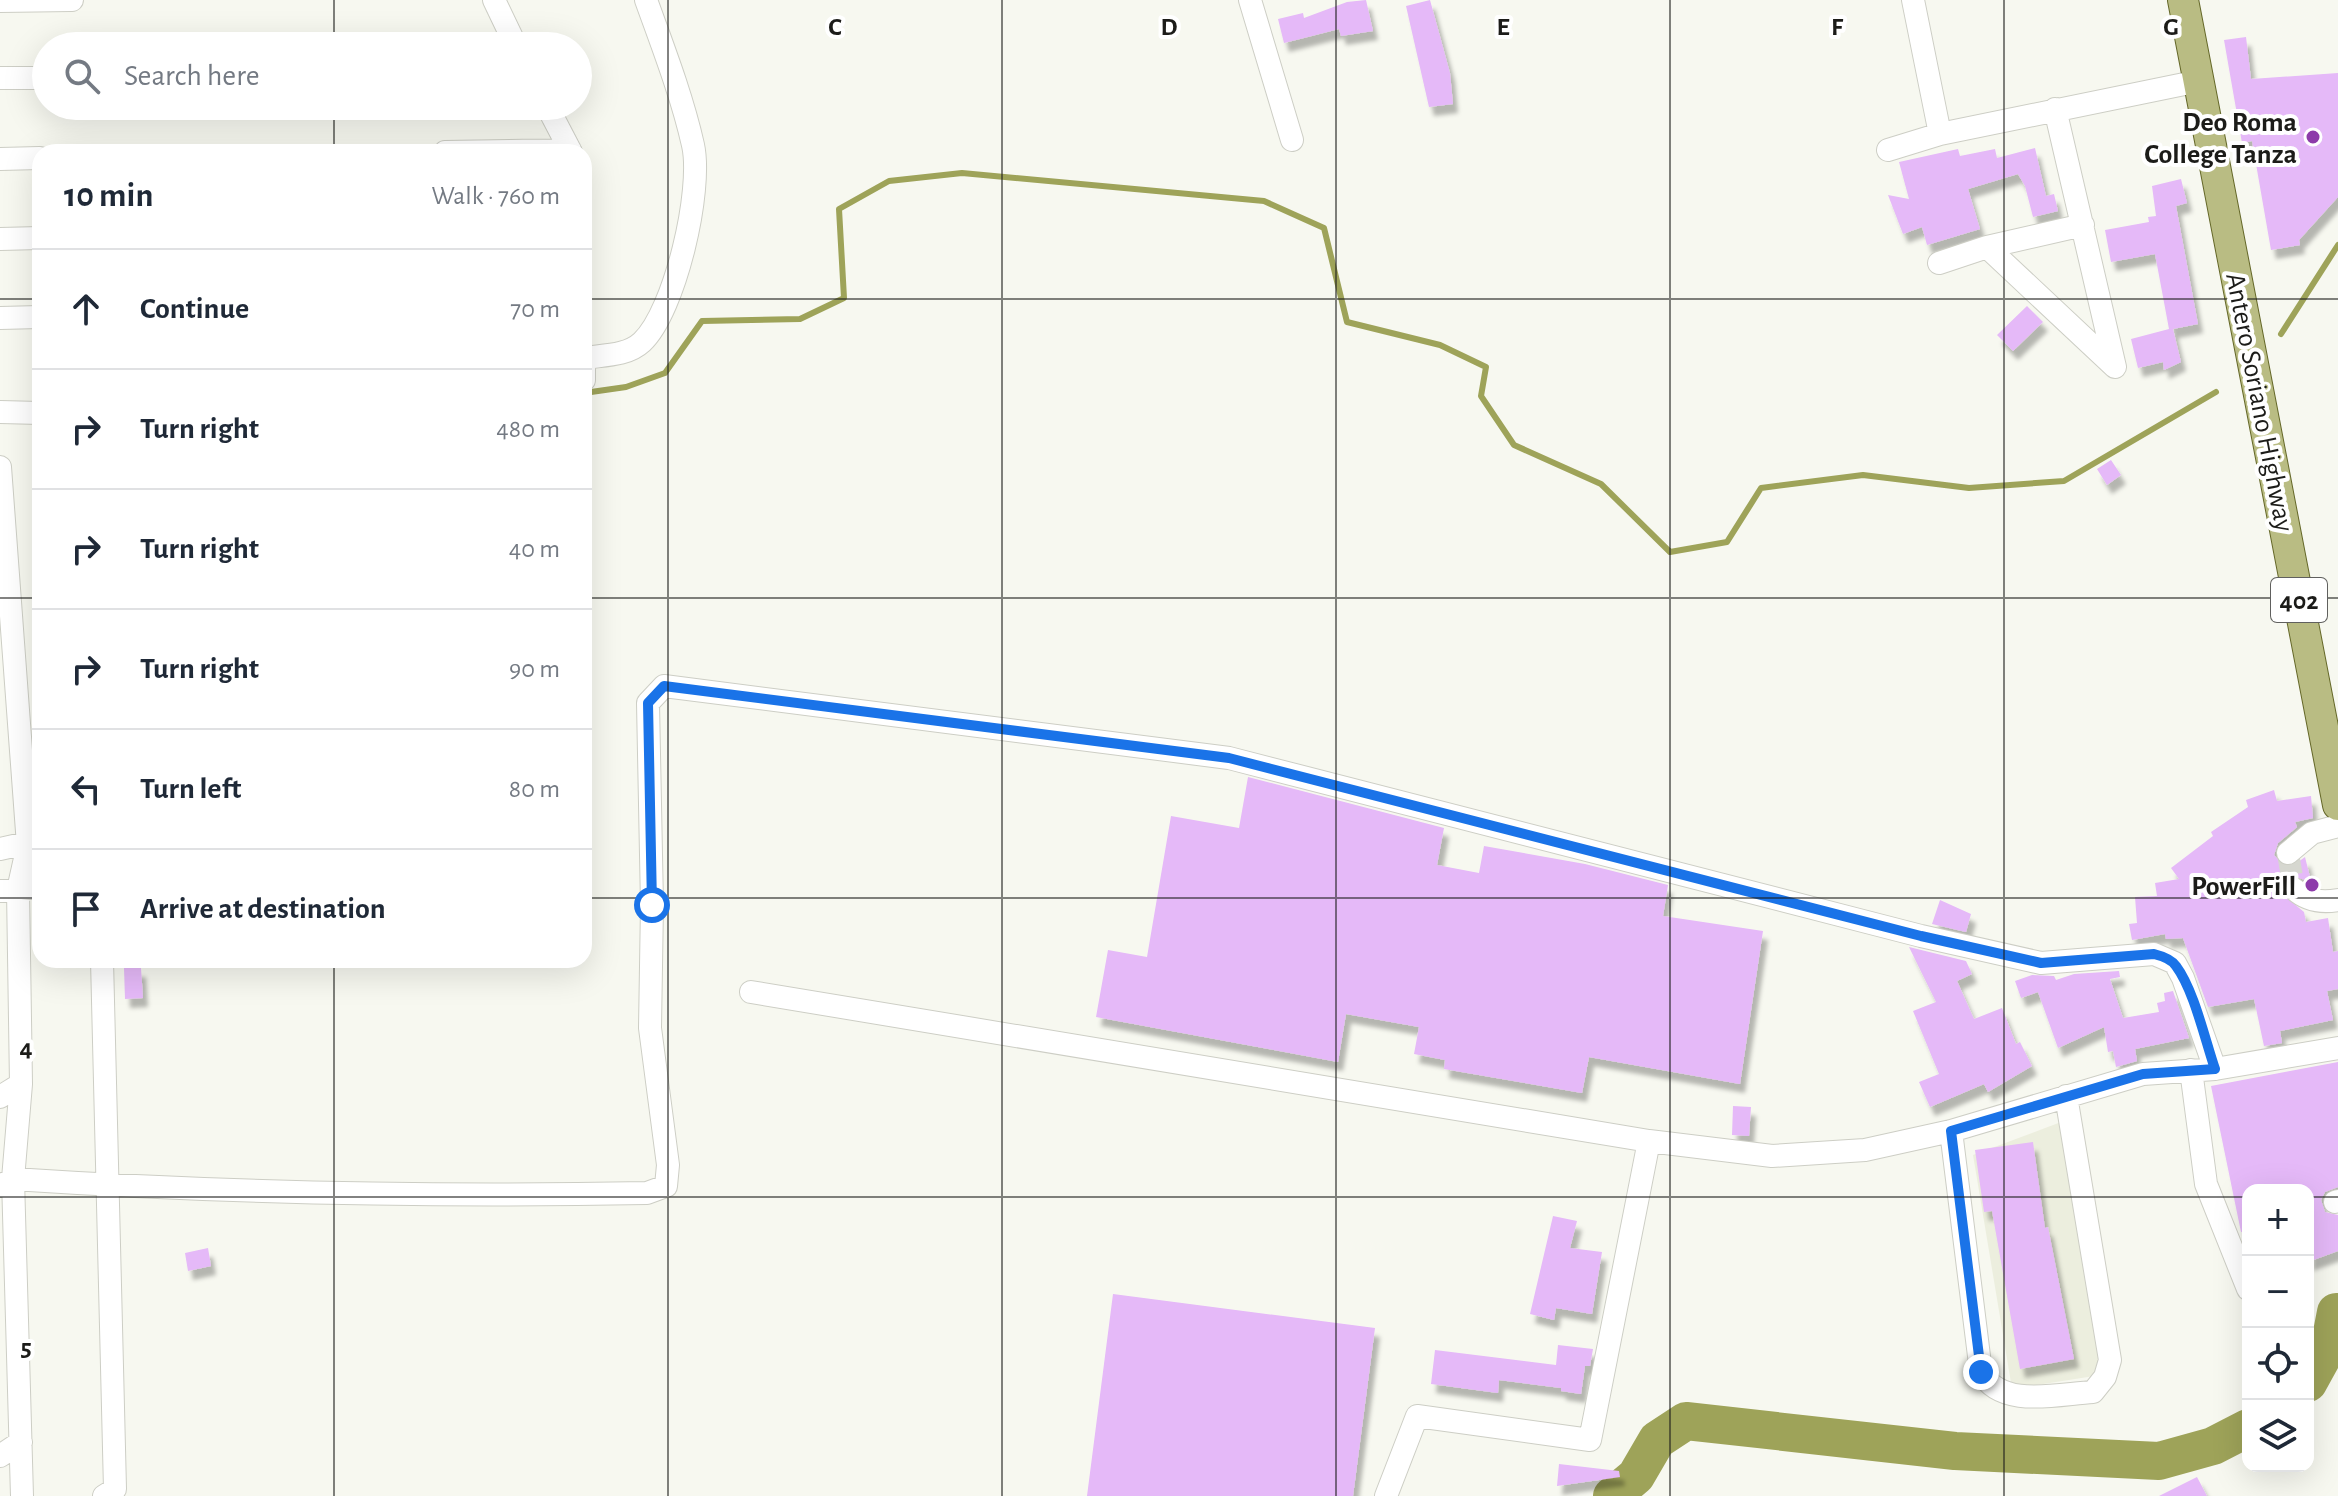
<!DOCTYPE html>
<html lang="en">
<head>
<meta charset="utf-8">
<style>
  body { margin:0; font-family:"Alegreya Sans",sans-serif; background:#f6f6f7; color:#1f2937 }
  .controls { position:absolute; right:24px; bottom:24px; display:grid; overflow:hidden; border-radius:16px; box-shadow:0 8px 32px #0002 }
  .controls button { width:72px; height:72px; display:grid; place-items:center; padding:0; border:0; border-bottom:2px solid #e0e1e3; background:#fff; color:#1f2937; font:40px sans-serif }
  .stop { position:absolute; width:24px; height:24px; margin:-18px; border:6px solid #1a73e8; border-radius:50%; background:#fff }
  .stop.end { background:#1a73e8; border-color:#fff; box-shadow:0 2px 8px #0008 }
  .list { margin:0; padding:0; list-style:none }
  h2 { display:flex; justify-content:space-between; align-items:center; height:104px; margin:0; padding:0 32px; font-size:34px }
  h2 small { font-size:26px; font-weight:400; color:#747a83 }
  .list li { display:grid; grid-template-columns:52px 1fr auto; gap:24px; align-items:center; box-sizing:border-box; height:120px; padding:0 32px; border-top:2px solid #e0e1e3 }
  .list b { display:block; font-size:30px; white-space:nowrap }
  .list em { font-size:26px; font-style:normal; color:#747a83 }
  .icon { flex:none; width:44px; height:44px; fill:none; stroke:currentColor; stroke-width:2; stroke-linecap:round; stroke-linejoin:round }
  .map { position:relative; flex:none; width:2338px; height:1496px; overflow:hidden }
  .search { position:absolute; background:#fff; box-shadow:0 8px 32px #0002; left:32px; top:32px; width:560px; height:88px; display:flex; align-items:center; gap:20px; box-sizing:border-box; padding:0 28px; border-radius:44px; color:#747a83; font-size:30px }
  .panel { position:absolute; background:#fff; box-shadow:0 8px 32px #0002; left:32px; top:144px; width:560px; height:824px; border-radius:24px }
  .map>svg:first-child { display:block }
  .built { fill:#eceede }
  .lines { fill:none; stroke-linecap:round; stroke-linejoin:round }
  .stream { stroke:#9ea359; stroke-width:6 }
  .river { stroke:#9ea359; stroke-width:38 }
  .building { fill:#e5b9f8; filter:url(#shadow) }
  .minor-tunnel { stroke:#d6d7d0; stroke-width:22; stroke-dasharray:22 11; stroke-linecap:butt }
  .minor-casing { stroke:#cdcec5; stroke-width:24 }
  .major-casing { stroke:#646728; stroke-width:32 }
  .minor { stroke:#fff; stroke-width:22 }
  .major { stroke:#b9bc83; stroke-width:30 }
  .route { stroke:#1a73e8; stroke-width:10 }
  .grid { fill:none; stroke:#1c1c19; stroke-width:2; stroke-opacity:0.55 }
  .poi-dot { fill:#8d3baa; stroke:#fff; stroke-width:3 }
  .labels { text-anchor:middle; stroke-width:8; stroke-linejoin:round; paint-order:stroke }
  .shield { fill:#fff; stroke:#60605e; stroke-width:2 }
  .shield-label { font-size:26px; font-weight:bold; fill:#1c1c19 }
  .poi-label { font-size:28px; font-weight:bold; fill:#1c1c19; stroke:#fff; text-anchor:end }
  .street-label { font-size:28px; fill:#1c1c19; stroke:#fff }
  .grid-label { font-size:26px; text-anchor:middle; font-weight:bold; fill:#1c1c19; stroke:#fff; stroke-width:8; stroke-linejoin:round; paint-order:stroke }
</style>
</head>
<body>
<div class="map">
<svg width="2338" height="1496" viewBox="0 0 2338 1496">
  <defs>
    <filter id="shadow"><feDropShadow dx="5" dy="9" stdDeviation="2" flood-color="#0004"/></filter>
  </defs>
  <rect width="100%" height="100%" fill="#f7f8f0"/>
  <path class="built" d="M 2069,1119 L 2107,1374 L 2012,1389 L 1973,1155 Z"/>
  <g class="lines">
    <path class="stream" d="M 2281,334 L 2338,245
      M 584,393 L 626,387 L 665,373 L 702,321 L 800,319 L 844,298 L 839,209 L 889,181 L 962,173 L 1264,201 L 1324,228 L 1347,322 L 1440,345 L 1486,367 L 1481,396 L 1514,445 L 1601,484 L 1670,552 L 1727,542 L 1761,488 L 1863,475 L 1969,488 L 2064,481 L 2216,392"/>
    <path class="river" d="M 2308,1383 L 2330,1343 L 2336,1312
      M 1612,1496 L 1636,1476 L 1657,1440 L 1686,1421 L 1955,1451 L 2159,1461 L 2213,1446 L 2248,1428"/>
  </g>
  <path class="building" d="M 1366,0 L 1373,31 L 1341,36 L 1339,29 L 1284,43 L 1278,19 L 1303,13 L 1304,18 L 1347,2 Z
    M 1430,0 L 1450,73 L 1453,104 L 1429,107 L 1406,6 Z
    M 2246,37 L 2251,79 L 2338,73 L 2338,197 L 2299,240 L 2300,245 L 2271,250 L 2252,141 L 2242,143 L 2224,40 Z
    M 2035,148 L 2046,196 L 2054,194 L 2058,211 L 2033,217 L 2025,186 L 2018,174 L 1968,189 L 1980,229 L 1927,245 L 1922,227 L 1903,234 L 1888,195 L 1909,199 L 1899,162 L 1958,149 L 1960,156 L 1995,149 L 1997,158 Z
    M 2181,179 L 2187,203 L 2176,206 L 2198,324 L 2173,329 L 2181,362 L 2164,370 L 2163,362 L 2138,368 L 2131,339 L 2169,329 L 2155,254 L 2111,262 L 2105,230 L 2149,222 L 2148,217 L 2156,216 L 2152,186 Z
    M 2027,306 L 2043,322 L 2013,351 L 1997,335 Z
    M 2111,460 L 2121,475 L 2107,485 L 2097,469 Z
    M 1248,777 L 1444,828 L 1437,865 L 1479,873 L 1484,846 L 1585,864 L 1668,885 L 1663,916 L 1763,931 L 1740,1084 L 1589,1057 L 1582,1093 L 1444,1069 L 1445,1060 L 1414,1054 L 1419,1027 L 1346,1014 L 1338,1062 L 1096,1017 L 1108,950 L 1147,957 L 1171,816 L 1239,828 Z
    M 2274,790 L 2277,801 L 2311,796 L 2313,818 L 2295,822 L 2297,827 L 2278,843 L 2274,855 L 2284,866 L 2291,867 L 2305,857 L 2311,881 L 2288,876 L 2283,881 L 2281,893 L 2304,912 L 2306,922 L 2328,918 L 2333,952 L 2338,951 L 2338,989 L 2327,991 L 2333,1020 L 2280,1031 L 2282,1043 L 2264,1046 L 2254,999 L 2208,1007 L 2183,938 L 2166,939 L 2165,934 L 2132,940 L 2129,924 L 2137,923 L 2135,897 L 2157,896 L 2155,883 L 2179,879 L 2171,868 L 2213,836 L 2211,832 L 2248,807 L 2246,800 Z
    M 1940,900 L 1971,914 L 1966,932 L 1932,924 Z
    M 1909,947 L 1966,961 L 1972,974 L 1957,981 L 1974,1019 L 2002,1008 L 2016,1044 L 2020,1042 L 2032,1066 L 1988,1092 L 1984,1084 L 1930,1107 L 1919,1082 L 1939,1074 L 1913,1011 L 1936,1002 Z
    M 124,968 L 141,968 L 143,998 L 125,999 Z
    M 2119,971 L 2120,977 L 2110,979 L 2123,1018 L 2159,1012 L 2157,1003 L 2165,1001 L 2164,993 L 2173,991 L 2189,1038 L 2135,1049 L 2137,1061 L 2116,1067 L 2113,1051 L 2108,1052 L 2104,1027 L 2058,1048 L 2038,992 L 2021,998 L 2015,981 L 2032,975 L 2054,976 L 2056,980 L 2074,974 Z
    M 2338,1062 L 2338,1187 L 2325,1192 L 2321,1200 L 2325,1212 L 2338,1215 L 2338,1251 L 2308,1262 L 2308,1190 L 2248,1190 L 2248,1231 L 2241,1232 L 2211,1086 Z
    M 1733,1106 L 1751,1107 L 1749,1136 L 1732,1135 Z
    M 2033,1142 L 2045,1228 L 2048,1227 L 2074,1359 L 2020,1369 L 1992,1211 L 1984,1212 L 1975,1150 Z
    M 1553,1216 L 1577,1221 L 1570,1248 L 1602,1252 L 1592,1314 L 1556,1308 L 1554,1320 L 1530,1314 Z
    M 208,1248 L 211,1266 L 188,1271 L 185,1253 Z
    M 1113,1294 L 1375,1328 L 1353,1496 L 1087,1496 Z
    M 1558,1345 L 1593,1349 L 1590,1366 L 1585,1366 L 1581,1394 L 1561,1391 L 1561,1388 L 1499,1380 L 1498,1393 L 1431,1384 L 1435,1350 L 1556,1365 Z
    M 1559,1464 L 1619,1471 L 1620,1477 L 1557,1486 Z
    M 2197,1477 L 2207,1496 L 2159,1496 Z"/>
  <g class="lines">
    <path class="minor-tunnel" d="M 2288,853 L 2294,889"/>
    <g class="minor-casing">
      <path id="minor" d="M 494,0 L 516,46
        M 1250,0 L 1292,140
        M 1913,0 L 1940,134
        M 0,1 L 72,0
        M 0,78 L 46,78
        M 547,106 L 571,152
        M 1888,150 L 1940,134 L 2199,81
        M 445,152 L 570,150
        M 0,159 L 40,158
        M 0,239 L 40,238
        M 1987,247 L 2115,367 L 2055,109
        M 1939,263 L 1987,247 L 2083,225
        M 0,318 L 40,317
        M 584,358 C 604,355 627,356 642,342 C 675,311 703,190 693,145 C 682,96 663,47 646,0
        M 584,363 L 584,380
        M 0,412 L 40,413
        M 0,467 L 28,845 L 18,890 L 21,1084
        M 0,849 L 40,840
        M 2288,853 L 2312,833 L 2338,826
        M 2294,889 C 2307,901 2321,903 2338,900
        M 0,891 L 40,887
        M 102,960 L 115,1489 L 104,1496
        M 751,992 L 1649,1141 L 1772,1156 L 1865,1150 L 1951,1131 L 2143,1074 L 2215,1069 L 2338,1048
        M 2191,1070 L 2206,1184 L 2248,1289
        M 0,1097 L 21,1084 L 13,1179 L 22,1496
        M 1951,1131 L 1981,1372 C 2001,1409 2057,1394 2093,1392 L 2105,1377 L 2110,1360 L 2066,1096
        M 0,1186 L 13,1179 C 224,1193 436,1197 647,1193 L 666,1186 L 668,1165 L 650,1028 L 652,905 L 648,703 L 664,686 L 1229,758 L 1921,936 L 2041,963 L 2154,954 L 2175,963 L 2183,978 L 2215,1069
        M 2335,1202 L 2338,1201
        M 0,1456 L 21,1442
        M 1386,1496 L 1417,1416 L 1590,1440 L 1649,1141"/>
    </g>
    <g class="major-casing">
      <path id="major" d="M 2183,0 L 2338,805"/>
    </g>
    <use href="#minor" class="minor"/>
    <use href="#major" class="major"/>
  </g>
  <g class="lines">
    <path class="route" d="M 652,905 L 648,703 L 664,686 L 1229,758 L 1921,936 L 2041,963 L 2154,954 C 2162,956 2172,960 2176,966 C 2194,990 2205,1040 2215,1069 L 2143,1074 L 1951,1131 L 1981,1372"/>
  </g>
  <path class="grid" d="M 334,0 L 334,46M 668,0 L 668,1496M 1002,0 L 1002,1496M 1336,0 L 1336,1496M 1670,0 L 1670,1496M 2004,0 L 2004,1496M 334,106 L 334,152M 0,299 L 40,299M 584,299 L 2338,299M 0,598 L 40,598M 584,598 L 2338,598M 0,898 L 40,898M 584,898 L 2338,898M 334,960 L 334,1496M 0,1197 L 2248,1197M 2308,1197 L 2338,1197"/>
  <g class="poi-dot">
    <circle cx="2313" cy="137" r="8"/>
    <circle cx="2312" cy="885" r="8"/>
  </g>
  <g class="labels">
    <rect class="shield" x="2271" y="578" width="56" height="44" rx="6"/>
    <g class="shield-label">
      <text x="2299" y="609">402</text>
    </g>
    <g class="poi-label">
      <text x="2297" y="131">Deo Roma<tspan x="2297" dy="32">College Tanza</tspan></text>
      <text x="2296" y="895">PowerFill</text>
    </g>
    <g class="street-label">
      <text transform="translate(2261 402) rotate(79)" y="10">Antero Soriano Highway</text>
    </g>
  </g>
  <g class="grid-label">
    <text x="835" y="35">C</text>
    <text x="1169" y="35">D</text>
    <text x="1503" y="35">E</text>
    <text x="1837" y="35">F</text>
    <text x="2171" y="35">G</text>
    <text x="26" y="1056">4</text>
    <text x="26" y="1356">5</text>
  </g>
</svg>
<div class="controls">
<button>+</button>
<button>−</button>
<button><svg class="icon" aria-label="locate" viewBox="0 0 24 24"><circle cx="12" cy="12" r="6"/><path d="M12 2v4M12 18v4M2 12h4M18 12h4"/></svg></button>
<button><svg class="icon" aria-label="layers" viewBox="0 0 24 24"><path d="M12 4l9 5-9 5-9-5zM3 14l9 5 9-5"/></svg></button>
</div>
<div class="stop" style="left:652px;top:905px"></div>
<div class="stop end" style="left:1981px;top:1372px"></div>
<div class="search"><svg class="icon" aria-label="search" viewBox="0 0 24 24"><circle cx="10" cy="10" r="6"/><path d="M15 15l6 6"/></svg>Search here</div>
<section class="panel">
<h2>10 min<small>Walk · 760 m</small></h2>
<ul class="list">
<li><svg class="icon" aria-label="ahead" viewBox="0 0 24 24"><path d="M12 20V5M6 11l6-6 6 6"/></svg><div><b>Continue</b></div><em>70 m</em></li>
<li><svg class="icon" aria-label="right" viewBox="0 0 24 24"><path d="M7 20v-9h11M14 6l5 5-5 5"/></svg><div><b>Turn right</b></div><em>480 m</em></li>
<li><svg class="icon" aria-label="right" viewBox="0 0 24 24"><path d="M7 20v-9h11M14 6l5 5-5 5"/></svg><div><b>Turn right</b></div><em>40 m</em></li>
<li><svg class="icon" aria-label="right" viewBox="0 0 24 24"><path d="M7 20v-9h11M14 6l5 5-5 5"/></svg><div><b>Turn right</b></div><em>90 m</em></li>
<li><svg class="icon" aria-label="left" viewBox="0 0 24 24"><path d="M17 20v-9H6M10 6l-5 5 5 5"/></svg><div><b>Turn left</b></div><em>80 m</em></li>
<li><svg class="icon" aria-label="arrive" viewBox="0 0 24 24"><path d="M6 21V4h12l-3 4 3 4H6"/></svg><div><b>Arrive at destination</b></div></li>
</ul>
</section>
</div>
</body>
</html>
